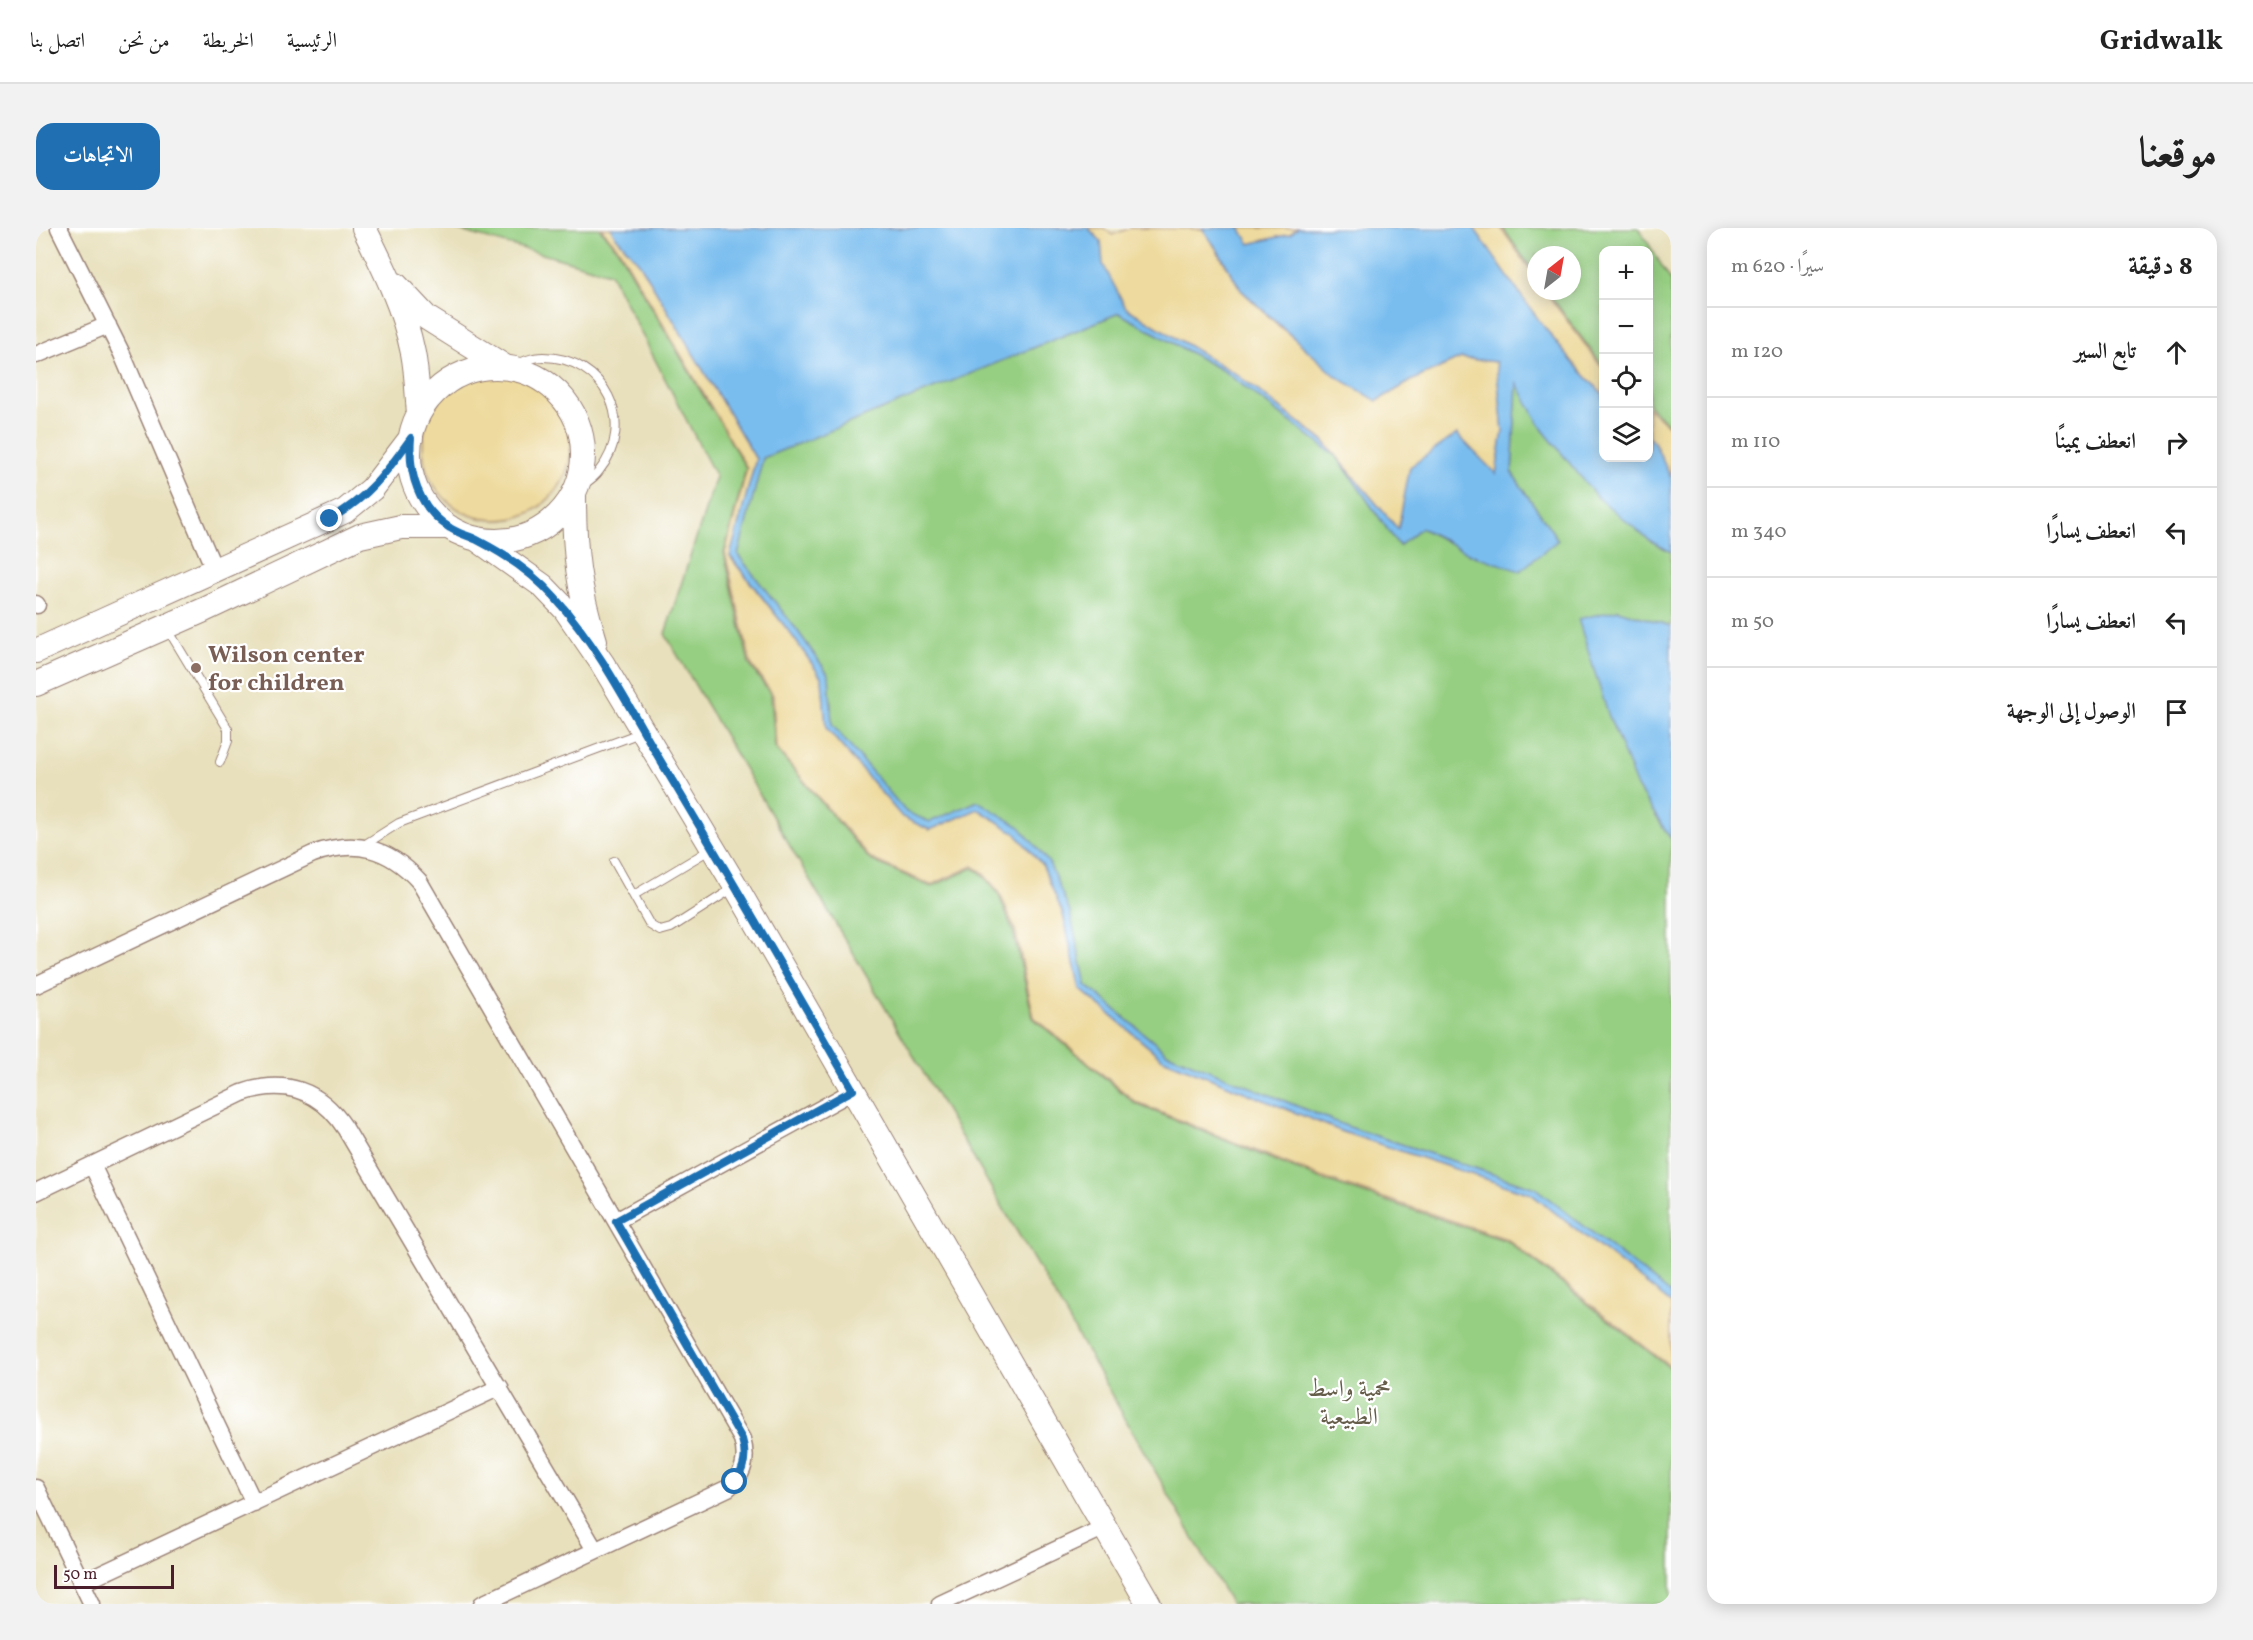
<!DOCTYPE html>
<html lang="ar">
<head>
<meta charset="utf-8">
<style>
  body { margin:0; font-family:Vollkorn,Amiri,serif; background:#f2f2f2; color:#222; direction:rtl }
  .controls { position:absolute; right:18px; top:18px; display:grid; overflow:hidden; border-radius:12px; box-shadow:0 3px 15px #0003 }
  .controls button { width:54px; height:54px; display:grid; place-items:center; padding:0; border:0; border-bottom:2px solid #e0e0e0; background:#fff; color:#222; font:30px sans-serif }
  .compass { position:absolute; left:1491px; top:18px; width:54px; height:54px; border-radius:50%; background:#fff; box-shadow:0 3px 15px #0003; rotate:31deg }
  .scale { position:absolute; left:18px; bottom:15px; width:120px; box-sizing:border-box; padding-left:6px; border:3px solid #4a1f2b; border-top:0; font-size:16px; line-height:21px; white-space:nowrap; color:#4a1f2b; -webkit-text-stroke:4px #fff; paint-order:stroke }
  .stop { position:absolute; width:18px; height:18px; margin:-14px; border:4px solid #1f6fb2; border-radius:50%; background:#fff }
  .stop.end { background:#1f6fb2; border-color:#fff; box-shadow:0 2px 6px #0008 }
  .list { margin:0; padding:0; list-style:none }
  h2 { display:flex; justify-content:space-between; align-items:center; height:78px; margin:0; padding:0 24px; font-size:26px }
  h2 small { font-size:20px; font-weight:400; color:#767676 }
  .list li { display:grid; grid-template-columns:39px 1fr auto; gap:18px; align-items:center; box-sizing:border-box; height:90px; padding:0 24px; border-top:2px solid #e0e0e0 }
  .list b { display:block; font-size:22px; white-space:nowrap }
  .list em { font-size:20px; font-style:normal; color:#767676 }
  .icon { flex:none; width:33px; height:33px; fill:none; stroke:currentColor; stroke-width:2; stroke-linecap:round; stroke-linejoin:round }
  .map { position:relative; flex:none; width:1635px; height:1376px; overflow:hidden; direction:ltr; border-radius:18px }
  header { display:flex; align-items:center; gap:36px; box-sizing:border-box; height:84px; padding:0 30px; background:#fff; border-bottom:2px solid #e0e0e0 }
  header strong { font-size:28px }
  nav { display:flex; gap:33px; margin-inline-start:auto; font-size:21px }
  .intro { display:flex; align-items:center; justify-content:space-between; box-sizing:border-box; height:144px; padding:0 36px }
  h1 { margin:0; font-size:42px }
  .button { padding:15px 27px; border-radius:18px; background:#1f6fb2; color:#fff; font-size:21px; font-weight:700 }
  main { display:flex; gap:36px; padding:0 36px }
  aside { flex:1; background:#fff; border-radius:18px; box-shadow:0 3px 15px #0003 }
  .map>svg:first-child { display:block }
  .green { fill:#96cf82; stroke:#707756; stroke-width:1.5 }
  .sand { fill:#eeda9e; stroke:#9c7c64; stroke-width:1.5 }
  .water { fill:#79bdef; stroke:#626e8d; stroke-width:1.5 }
  .lines { fill:none; stroke-linecap:round; stroke-linejoin:round }
  .lane-casing { stroke:#998074; stroke-width:10 }
  .street-casing { stroke:#998074; stroke-width:19 }
  .secondary-casing { stroke:#998074; stroke-width:26 }
  .lane { stroke:#fff; stroke-width:8 }
  .street { stroke:#fff; stroke-width:16 }
  .secondary { stroke:#fff; stroke-width:24 }
  .route { stroke:#1f6fb2; stroke-width:8 }
  .education-dot { fill:#8d6e63; stroke:#fff; stroke-width:2 }
  .labels { text-anchor:middle; stroke-width:4.5; stroke-linejoin:round; paint-order:stroke }
  .education-label { font-size:24px; font-weight:bold; fill:#785e54; stroke:#fff; text-anchor:start }
  .park-label { font-size:24px; fill:#655d49; stroke:#fff }
</style>
</head>
<body>
<header>
<strong>Gridwalk</strong>
<nav><a>الرئيسية</a><a>الخريطة</a><a>من نحن</a><a>اتصل بنا</a></nav>
</header>
<div class="intro"><h1>موقعنا</h1><a class="button">الاتجاهات</a></div>
<main>
<aside>
<h2>8 دقيقة<small>سيرًا · 620 m</small></h2>
<ul class="list">
<li><svg class="icon" aria-label="ahead" viewBox="0 0 24 24"><path d="M12 20V5M6 11l6-6 6 6"/></svg><div><b>تابع السير</b></div><em>120 m</em></li>
<li><svg class="icon" aria-label="right" viewBox="0 0 24 24"><path d="M7 20v-9h11M14 6l5 5-5 5"/></svg><div><b>انعطف يمينًا</b></div><em>110 m</em></li>
<li><svg class="icon" aria-label="left" viewBox="0 0 24 24"><path d="M17 20v-9H6M10 6l-5 5 5 5"/></svg><div><b>انعطف يسارًا</b></div><em>340 m</em></li>
<li><svg class="icon" aria-label="left" viewBox="0 0 24 24"><path d="M17 20v-9H6M10 6l-5 5 5 5"/></svg><div><b>انعطف يسارًا</b></div><em>50 m</em></li>
<li><svg class="icon" aria-label="arrive" viewBox="0 0 24 24"><path d="M6 21V4h12l-3 4 3 4H6"/></svg><div><b>الوصول إلى الوجهة</b></div></li>
</ul>
</aside>
<div class="map">
<svg width="1635" height="1376" viewBox="0 0 1635 1376">
  <rect width="100%" height="100%" fill="#fff"/>
  <filter id="ink" filterUnits="userSpaceOnUse"><feTurbulence type="fractalNoise" baseFrequency=".0167" numOctaves="2"/><feDisplacementMap in="SourceGraphic" scale="12" xChannelSelector="R" yChannelSelector="G"/><feConvolveMatrix kernelMatrix="1 2 1 2 8 2 1 2 1" color-interpolation-filters="sRGB"/></filter>
  <filter id="wash" filterUnits="userSpaceOnUse"><feTurbulence type="fractalNoise" baseFrequency=".008" numOctaves="4" result="noise"/><feDisplacementMap in="SourceGraphic" scale="24" xChannelSelector="R" yChannelSelector="G"/><feGaussianBlur stdDeviation="1.35" result="paint"/><feColorMatrix in="noise" values="0 0 0 0 0 0 0 0 0 0 0 0 0 0 0 0 0 1.4 0 .05"/><feComposite in="paint" operator="in"/></filter>
  <g filter="url(#wash)">
    <rect width="100%" height="100%" fill="#e8e0bc"/>
    <path class="green" d="M 414,0 L 563,0 L 582,22 L 675,181 L 689,161 L 728,207 L 693,211 L 710,240 L 688,325 L 713,436 L 735,467 L 739,520 L 834,632 L 895,659 L 937,640 L 944,644 L 962,665 L 977,703 L 997,790 L 1100,876 L 1289,953 L 1471,1013 L 1635,1141 L 1635,1376 L 1195,1376 L 1026,1080 L 629,406 L 680,249 L 574,45 Z
      M 1467,0 L 1603,0 L 1635,53 L 1635,198 L 1613,178 L 1612,22 L 1568,22 L 1567,138 L 1511,63 L 1536,63 L 1536,27 L 1500,27 L 1500,47 Z
      M 1083,85 L 1189,144 L 1302,230 L 1363,318 L 1385,300 L 1434,326 L 1522,312 L 1476,245 L 1481,154 L 1507,202 L 1613,312 L 1635,324 L 1635,398 L 1582,382 L 1601,559 L 1635,611 L 1635,1066 L 1499,960 L 1310,898 L 1131,825 L 1050,757 L 1034,684 L 1025,665 L 942,573 L 894,594 L 870,584 L 796,497 L 793,447 L 761,402 L 702,327 L 727,230 Z"/>
    <path class="sand" d="M 565,0 L 575,0 L 578,6 L 604,36 L 720,231 L 694,329 L 755,406 L 786,450 L 790,500 L 866,589 L 894,602 L 942,581 L 979,605 L 1007,638 L 1027,686 L 1044,761 L 1127,831 L 1307,904 L 1495,966 L 1635,1075 L 1635,1139 L 1471,1011 L 1290,951 L 1101,875 L 998,789 L 979,702 L 963,664 L 945,643 L 937,638 L 895,657 L 835,631 L 740,520 L 737,467 L 715,436 L 689,325 L 711,240 L 583,21 Z
      M 1052,0 L 1068,0 L 1076,7 L 1094,0 L 1168,1 L 1205,62 L 1245,100 L 1341,173 L 1377,152 L 1425,130 L 1460,134 L 1467,203 L 1460,247 L 1421,206 L 1362,301 L 1287,212 L 1200,146 L 1090,80 L 1066,36 L 1065,13 Z
      M 1204,0 L 1262,0 L 1254,6 L 1213,16 Z
      M 1438,0 L 1465,0 L 1500,50 L 1500,63 L 1509,63 L 1567,141 L 1567,166 C 1517,118 1478,57 1438,0 Z
      M387 218a74 74 0 1 1 148 0a74 74 0 1 1-148 0Z
      M 1612,180 L 1635,200 L 1635,250 L 1618,214 L 1613,209 Z"/>
    <path class="water" d="M 575,0 L 1052,0 L 1065,13 L 1067,36 L 1090,80 L 1200,146 L 1287,213 L 1362,301 L 1374,239 L 1421,206 L 1460,246 L 1467,203 L 1460,134 L 1425,130 L 1377,152 L 1341,173 L 1301,149 L 1205,62 L 1181,21 L 1166,0 L 1204,0 L 1214,16 L 1254,6 L 1262,0 L 1438,0 C 1478,57 1517,118 1567,166 L 1568,230 L 1612,230 L 1613,209 L 1618,214 L 1635,250 L 1635,324 L 1613,312 L 1560,268 L 1507,202 L 1481,156 L 1476,245 L 1522,312 L 1484,343 L 1434,326 L 1385,300 L 1363,318 L 1302,230 L 1189,144 L 1083,85 L 727,230 L 702,327 L 761,402 L 793,447 L 796,497 L 870,584 L 894,594 L 942,573 L 984,599 L 1013,635 L 1034,684 L 1050,757 L 1131,825 L 1310,898 L 1499,960 L 1635,1066 L 1635,1075 L 1495,966 L 1307,904 L 1127,831 L 1044,761 L 1027,686 L 1007,638 L 979,605 L 942,581 L 894,602 L 866,589 L 790,500 L 786,450 L 755,406 L 694,328 L 720,231 L 604,36 L 578,6 Z
      M 1582,382 L 1635,398 L 1635,611 L 1601,559 L 1572,486 L 1542,391 Z"/>
  </g>
  <g filter="url(#ink)">
    <g class="lines">
      <g class="lane-casing">
        <path id="lane" d="M 472,140 C 483,135 495,129 507,129 C 568,129 602,195 563,243 C 558,251 549,255 542,260
          M 131,400 L 192,501 L 192,513 L 184,534
          M 325,619 L 363,595 L 604,505
          M 578,633 L 614,697 L 624,703 L 635,700 L 699,659
          M 598,667 L 675,621"/>
      </g>
      <g class="street-casing">
        <path id="street" d="M 23,0 L 86,126 L 179,343
          M 0,127 L 72,97
          M 0,376 L 1,377
          M 0,757 L 277,626 C 319,611 352,619 383,653 L 706,1211 C 712,1231 708,1247 692,1260 L 446,1376
          M 56,937 L 218,1275
          M 0,964 L 206,865 C 249,850 284,862 309,900 L 559,1322
          M 580,993 L 817,863
          M 0,1260 L 56,1376
          M 46,1355 L 464,1159
          M 904,1376 L 1069,1299"/>
      </g>
      <g class="secondary-casing">
        <path id="secondary" d="M 328,0 C 348,40 368,80 377,125 C 381,145 381,165 383,185
          M 360,57 L 391,90 L 469,139
          M373 226a87 87 0 1 1 174 0a87 87 0 1 1-174 0Z
          M 538,268 C 538,324 542,359 559,413
          M 442,312 L 507,358 L 529,381 L 566,435 L 700,659 L 1113,1376
          M 0,423 L 309,283 L 336,261 L 375,210
          M 0,456 L 168,382 L 324,308 L 365,299 L 413,299"/>
      </g>
      <use href="#lane" class="lane"/>
      <use href="#street" class="street"/>
      <use href="#secondary" class="secondary"/>
    </g>
  </g>
  <g class="lines" filter="url(#ink)">
    <path class="route" d="M 294,291 C 332,270 350,245 375,210 C 372,245 382,280 414,300 C 423,306 434,308 443,313 C 470,327 499,347 519,370 C 563,419 594,481 627,537 C 692,645 755,754 817,862 L 580,993 L 706,1211 C 711,1227 709,1240 699,1254"/>
  </g>
  <circle class="education-dot" cx="160" cy="440" r="6"/>
  <g class="labels">
    <g class="education-label">
      <text x="172" y="434">Wilson center<tspan x="172" dy="28">for children</tspan></text>
    </g>
    <g class="park-label">
      <text x="1313" y="1168">محمية واسط<tspan x="1313" dy="28">الطبيعية</tspan></text>
    </g>
  </g>
</svg>
<div class="controls">
<button>+</button>
<button>−</button>
<button><svg class="icon" aria-label="locate" viewBox="0 0 24 24"><circle cx="12" cy="12" r="6"/><path d="M12 2v4M12 18v4M2 12h4M18 12h4"/></svg></button>
<button><svg class="icon" aria-label="layers" viewBox="0 0 24 24"><path d="M12 4l9 5-9 5-9-5zM3 14l9 5 9-5"/></svg></button>
</div>
<svg class="compass" viewBox="-18 -18 36 36"><path d="M0-13l5 13h-10z" fill="#e53935"/><path d="M0 13l5-13h-10z" fill="#767676"/></svg>
<div class="scale">50 m</div>
<div class="stop" style="left:699px;top:1254px"></div>
<div class="stop end" style="left:294px;top:291px"></div>
</div>
</main>
</body>
</html>
